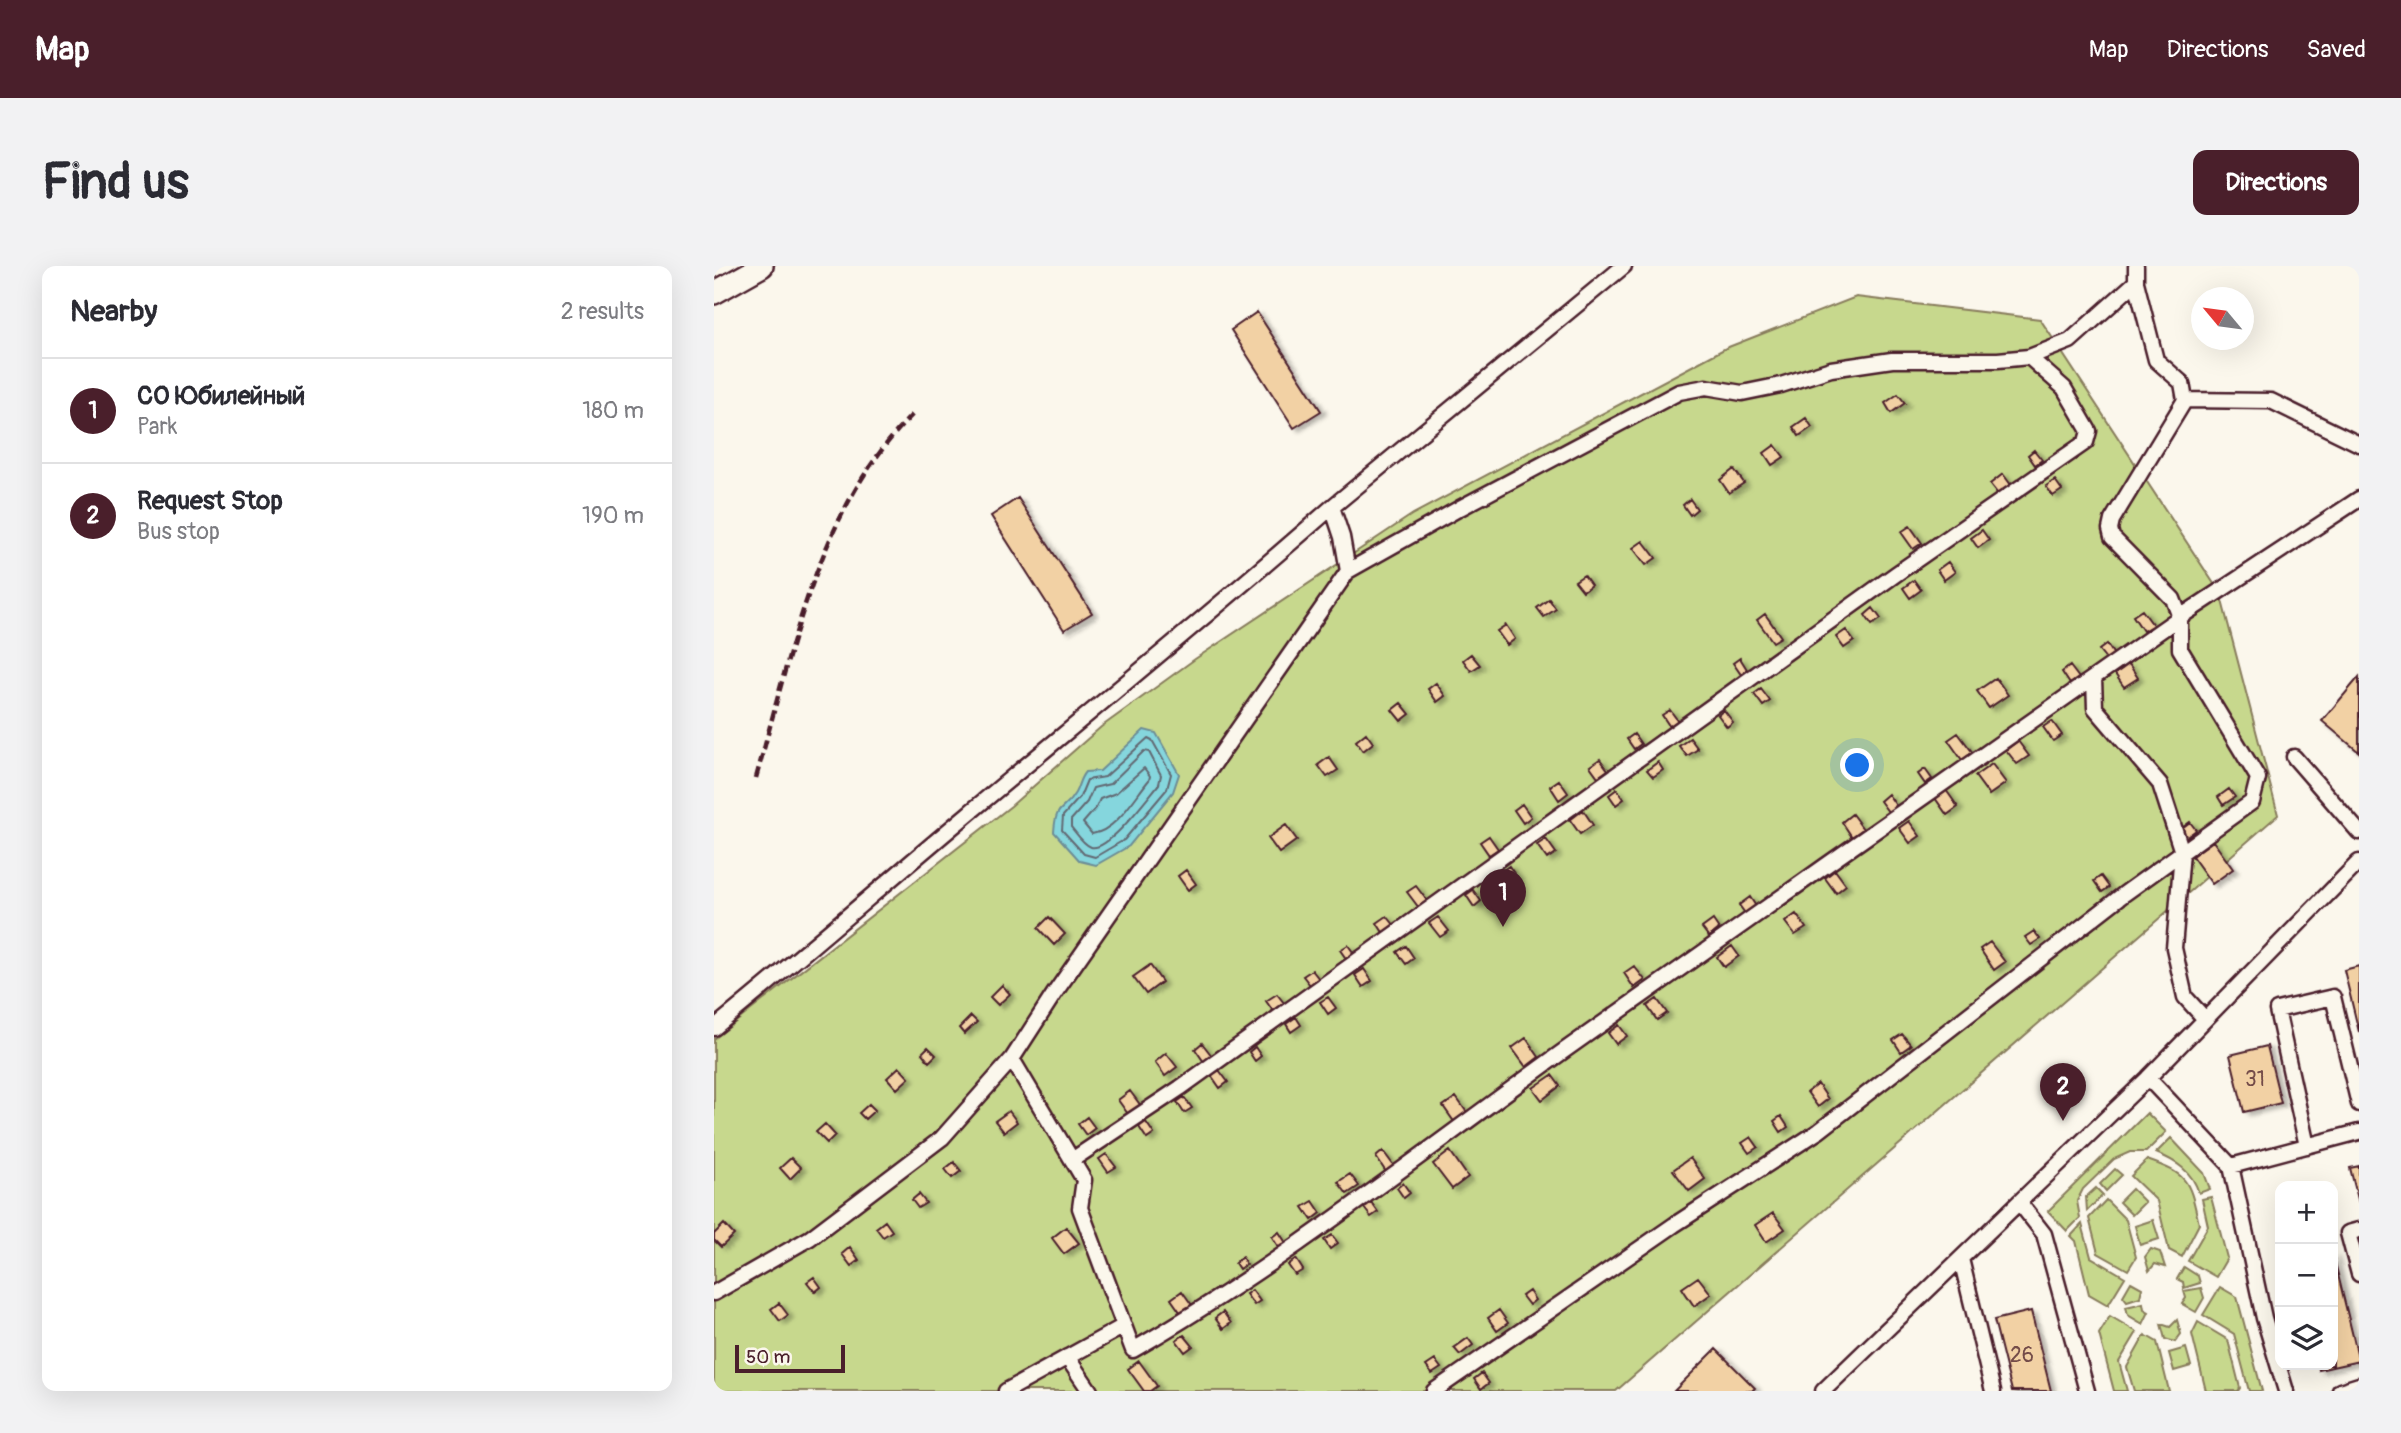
<!DOCTYPE html>
<html lang="en">
<head>
<meta charset="utf-8">
<style>
  body { margin:0; font-family:Pangolin,sans-serif; background:#f2f2f3; color:#2b2b33 }
  .controls { position:absolute; right:21px; bottom:21px; display:grid; overflow:hidden; border-radius:14px; box-shadow:0 7px 28px #0002 }
  .controls button { width:63px; height:63px; display:grid; place-items:center; padding:0; border:0; border-bottom:2px solid #e1e1e2; background:#fff; color:#2b2b33; font:35px sans-serif }
  .compass { position:absolute; left:1477px; top:21px; width:63px; height:63px; border-radius:50%; background:#fff; box-shadow:0 7px 28px #0002; rotate:299deg }
  .scale { position:absolute; left:21px; bottom:18px; width:110px; box-sizing:border-box; padding-left:7px; border:4px solid #4a1f2b; border-top:0; font-size:19px; line-height:24px; white-space:nowrap; color:#4a1f2b; -webkit-text-stroke:5px #fbf7ec; paint-order:stroke }
  .you { position:absolute; left:1144px; top:500px; width:24px; height:24px; margin:-18px; border:5px solid #fff; border-radius:50%; background:#1a73e8; box-shadow:0 0 0 10px #1a73e833 }
  .badge { display:grid; place-items:center; width:46px; height:46px; border-radius:50%; background:#4a1f2b; color:#fff; font-size:23px; font-weight:700 }
  .pin { position:absolute; translate:-50% -58px; filter:drop-shadow(0 2px 4px #0008) }
  .pin::after { content:''; position:absolute; top:37px; width:24px; height:21px; background:inherit; clip-path:polygon(0 0,100% 0,50% 100%) }
  .list { margin:0; padding:0; list-style:none }
  h2 { display:flex; justify-content:space-between; align-items:center; height:91px; margin:0; padding:0 28px; font-size:30px }
  h2 small { font-size:23px; font-weight:400; color:#7c7c81 }
  .list li { display:grid; grid-template-columns:46px 1fr auto; gap:21px; align-items:center; box-sizing:border-box; height:105px; padding:0 28px; border-top:2px solid #e1e1e2 }
  .list b { display:block; font-size:26px; white-space:nowrap }
  .list p { margin:0; font-size:23px; white-space:nowrap; color:#7c7c81 }
  .list em { font-size:23px; font-style:normal; color:#7c7c81 }
  .icon { flex:none; width:38px; height:38px; fill:none; stroke:currentColor; stroke-width:2; stroke-linecap:round; stroke-linejoin:round }
  .map { position:relative; flex:none; width:1645px; height:1125px; overflow:hidden; border-radius:14px }
  header { display:flex; align-items:center; gap:42px; box-sizing:border-box; height:98px; padding:0 35px; background:#4a1f2b; color:#fff }
  header strong { font-size:33px }
  nav { display:flex; gap:38px; margin-inline-start:auto; font-size:24px }
  .intro { display:flex; align-items:center; justify-content:space-between; box-sizing:border-box; height:168px; padding:0 42px }
  h1 { margin:0; font-size:49px }
  .button { padding:18px 32px; border-radius:14px; background:#4a1f2b; color:#fff; font-size:24px; font-weight:700 }
  main { display:flex; gap:42px; padding:0 42px }
  aside { flex:1; background:#fff; border-radius:14px; box-shadow:0 7px 28px #0002 }
  .map>svg:first-child { display:block }
  .green { fill:#c7d88d; stroke:#887c5c; stroke-width:2 }
  .water { fill:#85d6dd; stroke:#6d8d96; stroke-width:2 }
  .lines { fill:none; stroke-linecap:round; stroke-linejoin:round }
  .shore { stroke:#626872; stroke-width:2 }
  .building { fill:#f2d1a4; stroke:#4a1f2b; stroke-width:2; filter:url(#shadow) }
  .minor-casing { stroke:#4a1f2b; stroke-width:19 }
  .highway-casing { stroke:#4a1f2b; stroke-width:26 }
  .minor { stroke:#fbf7ec; stroke-width:14 }
  .highway { stroke:#fbf7ec; stroke-width:21 }
  .rail { stroke:#4a1f2b; stroke-width:4.5; stroke-dasharray:10 5; stroke-linecap:butt }
  .labels { text-anchor:middle; stroke-width:6; stroke-linejoin:round; paint-order:stroke }
  .number-label { font-size:21px; fill:#744c49 }
</style>
</head>
<body>
<header>
<strong>Map</strong>
<nav><a>Map</a><a>Directions</a><a>Saved</a></nav>
</header>
<div class="intro"><h1>Find us</h1><a class="button">Directions</a></div>
<main>
<aside>
<h2>Nearby<small>2 results</small></h2>
<ul class="list">
<li><span class="badge">1</span><div><b>СО Юбилейный</b><p>Park</p></div><em>180 m</em></li>
<li><span class="badge">2</span><div><b>Request Stop</b><p>Bus stop</p></div><em>190 m</em></li>
</ul>
</aside>
<div class="map">
<svg width="1645" height="1125" viewBox="0 0 1645 1125">
  <defs>
    <filter id="shadow"><feDropShadow dx="5" dy="3" stdDeviation="2" flood-color="#0004"/></filter>
  </defs>
  <rect width="100%" height="100%" fill="#fbf7ec"/>
  <filter id="ink" filterUnits="userSpaceOnUse"><feTurbulence type="fractalNoise" baseFrequency=".0143" numOctaves="2"/><feDisplacementMap in="SourceGraphic" scale="14" xChannelSelector="R" yChannelSelector="G"/><feConvolveMatrix kernelMatrix="1 2 1 2 8 2 1 2 1" color-interpolation-filters="sRGB"/></filter>
  <g filter="url(#ink)">
    <path class="green" d="M 1142,31 L 1326,53 L 1506,327 L 1564,549 L 902,1125 L 0,1125 L 0,773 L 297,540 L 387,461 L 481,393 L 699,248 L 1012,82 Z
      M 1433,847 L 1452,866 L 1432,886 L 1416,886 L 1400,893 L 1369,923 L 1363,935 L 1366,952 L 1353,965 L 1334,945 Z
      M 1457,872 L 1490,907 L 1496,923 L 1485,927 C 1478,905 1462,895 1442,887 Z
      M 1433,894 C 1476,909 1475,915 1485,958 L 1468,991 L 1455,984 L 1443,935 L 1417,910 Z
      M 1401,903 L 1408,909 L 1392,925 L 1386,918 Z
      M 1382,922 L 1389,929 L 1373,945 L 1372,931 Z
      M 1418,923 L 1431,936 L 1418,949 L 1405,936 Z
      M 1497,931 L 1513,992 L 1502,1011 L 1474,995 L 1494,960 L 1488,933 Z
      M 1392,934 L 1412,954 L 1422,991 L 1414,1004 L 1384,987 L 1375,952 Z
      M 1439,954 L 1445,973 L 1426,979 L 1421,960 Z
      M 1368,958 L 1377,991 L 1411,1011 L 1394,1039 L 1375,1028 L 1362,975 L 1357,970 Z
      M 1437,983 L 1446,986 L 1451,1001 L 1441,998 L 1435,1005 L 1431,991 Z
      M 1470,1001 L 1484,1010 L 1486,1017 L 1470,1022 L 1469,1016 L 1463,1013 Z
      M 1417,1016 L 1428,1022 L 1426,1031 L 1413,1035 L 1409,1030 Z
      M 1506,1021 L 1523,1031 L 1548,1125 L 1535,1125 L 1520,1068 L 1489,1049 Z
      M 1487,1022 L 1490,1032 L 1482,1046 L 1468,1038 L 1472,1032 L 1470,1025 Z
      M 1429,1037 L 1430,1043 L 1435,1046 L 1429,1058 L 1414,1049 L 1412,1041 Z
      M 1396,1050 L 1423,1066 L 1405,1096 L 1413,1125 L 1400,1125 L 1385,1068 Z
      M 1463,1054 L 1467,1068 L 1461,1076 L 1451,1073 L 1447,1058 L 1456,1061 Z
      M 1484,1056 L 1514,1074 L 1526,1122 L 1524,1125 L 1492,1125 L 1478,1068 Z
      M 1431,1069 L 1443,1076 L 1455,1125 L 1420,1125 L 1413,1101 Z
      M 1472,1082 L 1477,1100 L 1460,1105 L 1455,1087 Z"/>
    <path class="water" d="M 430,464 L 442,467 L 465,508 L 459,526 L 415,580 L 382,599 L 366,595 L 340,566 C 342,536 349,548 361,527 C 365,520 365,513 371,506 L 386,505 Z"/>
    <g class="lines">
      <path class="shore" d="M 434,472 L 438,474 L 457,508 L 453,523 L 410,574 L 381,591 L 370,588 L 348,564 L 349,550 L 366,531 L 373,514 L 391,511 Z
        M 430,485 L 435,486 L 447,509 L 445,518 C 434,531 394,586 377,581 C 370,579 362,567 357,561 L 357,554 L 373,536 L 379,522 L 396,518 Z
        M 430,502 L 436,510 L 435,514 C 420,532 402,565 378,568 L 369,557 L 382,542 L 386,533 L 402,527 Z"/>
    </g>
    <path class="building" d="M 543,46 L 607,145 L 580,162 L 517,64 Z
      M 1184,128 L 1191,137 L 1177,147 L 1171,137 Z
      M 1092,152 L 1098,161 L 1085,170 L 1079,161 Z
      M 1061,179 L 1070,191 L 1058,199 L 1050,187 Z
      M 1320,184 L 1328,194 L 1321,199 L 1314,189 Z
      M 1020,203 L 1030,217 L 1015,227 L 1006,214 Z
      M 1289,208 L 1297,219 L 1284,228 L 1276,218 Z
      M 1341,214 L 1348,224 L 1339,230 L 1332,220 Z
      M 304,232 L 378,347 L 350,364 L 277,250 Z
      M 976,233 L 983,243 L 976,249 L 969,239 Z
      M 1196,260 L 1208,277 L 1199,283 L 1187,266 Z
      M 1268,264 L 1275,274 L 1264,282 L 1257,272 Z
      M 929,275 L 942,292 L 932,299 L 919,282 Z
      M 1234,296 L 1241,306 L 1230,314 L 1223,304 Z
      M 870,309 L 877,319 L 869,325 L 861,315 Z
      M 1200,314 L 1207,324 L 1196,332 L 1189,322 Z
      M 835,333 L 842,343 L 830,351 L 823,342 Z
      M 1159,342 L 1167,353 L 1158,359 L 1151,349 Z
      M 1428,344 L 1439,359 L 1429,365 L 1419,350 Z
      M 1051,348 L 1067,371 L 1059,376 L 1043,354 Z
      M 792,359 L 801,373 L 793,379 L 783,365 Z
      M 1132,364 L 1140,375 L 1130,382 L 1122,371 Z
      M 1393,378 L 1400,389 L 1393,394 L 1385,384 Z
      M 757,388 L 766,399 L 757,405 L 749,394 Z
      M 1026,392 L 1034,405 L 1028,410 L 1019,397 Z
      M 1415,398 L 1424,412 L 1410,421 L 1401,408 Z
      M 1356,400 L 1365,412 L 1356,418 L 1348,406 Z
      M 1645,411 L 1645,486 L 1608,455 Z
      M 1282,412 L 1294,429 L 1275,442 L 1263,425 Z
      M 722,417 L 731,430 L 723,436 L 714,423 Z
      M 1047,423 L 1056,435 L 1049,440 L 1040,428 Z
      M 687,437 L 696,448 L 687,455 L 678,444 Z
      M 956,444 L 964,455 L 956,461 L 948,449 Z
      M 1010,444 L 1019,456 L 1013,461 L 1004,449 Z
      M 1338,455 L 1348,469 L 1339,475 L 1329,461 Z
      M 652,467 L 659,477 L 649,485 L 642,475 Z
      M 1244,467 L 1259,487 L 1248,494 L 1234,474 Z
      M 920,468 L 927,478 L 920,483 L 913,473 Z
      M 976,472 L 984,483 L 973,490 L 965,480 Z
      M 1304,475 L 1315,490 L 1303,498 L 1292,484 Z
      M 615,491 L 624,504 L 613,511 L 604,499 Z
      M 886,493 L 894,504 L 884,511 L 876,500 Z
      M 944,496 L 949,504 L 939,511 L 933,504 Z
      M 1278,498 L 1292,517 L 1275,529 L 1261,510 Z
      M 1211,503 L 1218,513 L 1211,518 L 1204,508 Z
      M 845,514 L 854,527 L 845,534 L 836,520 Z
      M 903,523 L 910,533 L 902,539 L 895,529 Z
      M 1515,523 L 1521,531 L 1509,539 L 1504,531 Z
      M 1232,524 L 1244,541 L 1233,549 L 1221,532 Z
      M 1174,528 L 1183,541 L 1175,547 L 1166,535 Z
      M 808,538 L 817,551 L 809,557 L 800,544 Z
      M 869,544 L 879,559 L 866,568 L 856,554 Z
      M 1138,548 L 1149,563 L 1138,571 L 1128,556 Z
      M 1195,555 L 1206,570 L 1196,577 L 1185,562 Z
      M 1476,556 L 1482,564 L 1470,573 L 1464,565 Z
      M 572,559 L 583,574 L 565,587 L 554,572 Z
      M 775,570 L 784,583 L 775,589 L 766,576 Z
      M 832,573 L 842,587 L 833,593 L 823,579 Z
      M 1499,575 L 1519,603 L 1498,618 L 1478,590 Z
      M 795,600 L 804,613 L 794,620 L 785,607 Z
      M 472,604 L 482,618 L 474,624 L 464,610 Z
      M 1121,604 L 1132,619 L 1122,627 L 1111,612 Z
      M 1387,610 L 1395,621 L 1388,626 L 1380,615 Z
      M 702,620 L 714,636 L 705,642 L 693,626 Z
      M 759,624 L 767,635 L 760,641 L 752,629 Z
      M 1036,631 L 1043,642 L 1033,650 L 1025,639 Z
      M 1082,648 L 1092,662 L 1081,669 L 1071,656 Z
      M 673,650 L 681,660 L 670,668 L 663,657 Z
      M 335,651 L 351,668 L 340,679 L 324,662 Z
      M 724,651 L 735,665 L 726,671 L 715,657 Z
      M 999,654 L 1005,663 L 995,671 L 988,662 Z
      M 1320,665 L 1326,673 L 1317,679 L 1311,671 Z
      M 1276,676 L 1291,696 L 1280,704 L 1266,683 Z
      M 634,679 L 641,689 L 633,694 L 626,684 Z
      M 692,680 L 700,692 L 692,698 L 683,686 Z
      M 1018,680 L 1025,690 L 1010,701 L 1003,691 Z
      M 436,699 L 448,716 L 432,728 L 419,711 Z
      M 920,700 L 931,714 L 920,722 L 910,707 Z
      M 1645,700 L 1645,766 L 1630,704 Z
      M 650,703 L 658,715 L 649,721 L 641,709 Z
      M 598,704 L 605,713 L 596,719 L 589,710 Z
      M 288,719 L 296,728 L 284,739 L 276,731 Z
      M 563,728 L 570,737 L 559,745 L 552,735 Z
      M 614,731 L 622,742 L 614,748 L 606,736 Z
      M 943,733 L 953,747 L 943,754 L 933,740 Z
      M 257,750 L 263,756 L 250,768 L 245,762 Z
      M 582,751 L 587,759 L 577,766 L 572,758 Z
      M 905,759 L 913,770 L 902,778 L 894,767 Z
      M 1188,768 L 1197,779 L 1187,786 L 1179,774 Z
      M 812,772 L 825,791 L 812,801 L 798,782 Z
      M 488,777 L 498,790 L 490,796 L 481,783 Z
      M 1553,780 L 1567,837 L 1530,846 L 1516,789 Z
      M 214,781 L 222,789 L 215,796 L 208,787 Z
      M 541,781 L 547,790 L 541,795 L 535,786 Z
      M 452,787 L 463,801 L 451,810 L 441,796 Z
      M 185,801 L 195,812 L 183,823 L 173,812 Z
      M 505,804 L 514,816 L 506,822 L 497,809 Z
      M 838,809 L 846,820 L 828,834 L 819,822 Z
      M 1104,818 L 1114,833 L 1104,841 L 1093,826 Z
      M 416,825 L 427,840 L 414,848 L 404,834 Z
      M 470,831 L 478,842 L 470,847 L 463,836 Z
      M 742,831 L 754,848 L 741,857 L 729,840 Z
      M 155,838 L 161,844 L 151,853 L 145,847 Z
      M 295,845 L 303,856 L 290,866 L 281,855 Z
      M 1067,850 L 1074,861 L 1067,866 L 1060,855 Z
      M 373,851 L 381,862 L 372,869 L 364,858 Z
      M 432,856 L 440,868 L 433,873 L 425,861 Z
      M 111,858 L 121,869 L 113,877 L 102,866 Z
      M 1037,871 L 1044,881 L 1035,887 L 1028,877 Z
      M 669,885 L 680,900 L 672,906 L 662,891 Z
      M 736,885 L 754,911 L 738,923 L 719,898 Z
      M 392,888 L 402,901 L 394,906 L 385,893 Z
      M 77,892 L 87,902 L 76,913 L 66,902 Z
      M 976,892 L 991,913 L 975,925 L 959,904 Z
      M 240,896 L 247,905 L 238,912 L 231,903 Z
      M 1645,900 L 1645,937 L 1636,902 Z
      M 636,908 L 645,920 L 633,928 L 624,916 Z
      M 689,917 L 696,927 L 690,932 L 683,922 Z
      M 205,928 L 212,937 L 204,942 L 198,934 Z
      M 599,935 L 607,947 L 598,954 L 589,941 Z
      M 657,936 L 664,946 L 657,951 L 650,942 Z
      M 1059,947 L 1071,963 L 1052,976 L 1041,959 Z
      M 171,955 L 178,965 L 169,971 L 162,962 Z
      M 10,958 L 20,969 L 7,981 L 0,974 L 0,968 Z
      M 352,961 L 365,977 L 350,988 L 338,972 Z
      M 565,966 L 572,977 L 565,982 L 558,971 Z
      M 618,969 L 624,977 L 616,983 L 610,974 Z
      M 136,981 L 145,994 L 137,1000 L 128,988 Z
      M 1619,988 L 1645,1095 L 1605,1104 L 1604,1099 L 1619,1099 Z
      M 528,991 L 532,998 L 525,1003 L 521,997 Z
      M 582,993 L 589,1004 L 581,1009 L 574,999 Z
      M 100,1011 L 107,1021 L 101,1026 L 93,1016 Z
      M 984,1011 L 997,1028 L 980,1040 L 968,1022 Z
      M 538,1024 L 546,1035 L 540,1039 L 532,1028 Z
      M 468,1025 L 480,1042 L 469,1050 L 457,1033 Z
      M 815,1025 L 821,1034 L 815,1039 L 808,1030 Z
      M 65,1037 L 74,1049 L 66,1055 L 57,1043 Z
      M 785,1044 L 794,1057 L 783,1065 L 774,1052 Z
      M 1317,1045 L 1337,1125 L 1298,1125 L 1280,1054 Z
      M 509,1046 L 517,1057 L 509,1063 L 501,1052 Z
      M 470,1069 L 479,1080 L 471,1086 L 462,1074 Z
      M 754,1072 L 759,1079 L 746,1089 L 740,1082 Z
      M 1002,1083 L 1041,1122 L 1038,1125 L 960,1125 Z
      M 721,1094 L 727,1102 L 718,1108 L 712,1100 Z
      M 425,1095 L 443,1120 L 436,1125 L 430,1125 L 414,1103 Z
      M 768,1107 L 775,1117 L 767,1123 L 760,1113 Z"/>
    <g class="lines">
      <g class="minor-casing">
        <path id="minor" d="M 1315,91 L 1356,75 L 1422,16 L 1422,0
          M 1471,134 L 1557,135 L 1645,178
          M 1380,412 L 1381,442 L 1446,518 L 1468,586 L 1460,682 L 1471,731 L 1491,753
          M 1580,491 L 1645,566
          M 0,762 C 86,692 169,619 254,548 C 376,446 499,346 618,241
          M 298,793 L 370,914 L 366,942 L 419,1084 C 571,996 709,886 851,784 C 1055,638 1261,496 1466,351 L 1459,333 L 1398,271 L 1396,263 L 1398,254 L 1471,134 L 1468,117 L 1442,94 L 1422,16
          M 1434,812 L 1517,900 L 1550,1052 L 1572,1125
          M 1593,880 L 1563,744 L 1619,731 L 1645,838
          M 358,894 L 466,822 L 1182,308 L 1372,176 L 1375,165 L 1350,122 L 1315,91 L 1284,94 L 1178,94 L 1117,103 L 1067,119 L 1028,127 L 992,121 L 965,126 L 746,242 L 634,305
          M 1517,900 L 1645,866
          M 1305,936 L 1330,968 L 1373,1125
          M 1645,964 L 1634,967 L 1645,1008
          M 1247,993 L 1279,1125
          M 0,1027 L 96,972 L 228,872 L 298,793 L 340,728 L 634,305 L 628,271 L 618,241 L 910,0
          M 353,1091 L 376,1125
          M 292,1125 L 410,1060
          M 720,1125 L 960,959 L 1105,865 L 1410,628 L 1538,536 L 1544,512 L 1466,383 L 1466,351 L 1645,233
          M 1109,1125 L 1434,812 L 1645,596
          M 1626,1125 L 1645,1119"/>
      </g>
      <g class="highway-casing">
        <path id="highway" d="M 0,27 L 48,0"/>
      </g>
      <use href="#minor" class="minor"/>
      <use href="#highway" class="highway"/>
      <path class="rail" d="M 42,512 C 77,387 104,242 200,147"/>
    </g>
  </g>
  <g class="labels">
    <g class="number-label">
      <text x="1541" y="820">31</text>
      <text x="1308" y="1096">26</text>
    </g>
  </g>
</svg>
<div class="controls">
<button>+</button>
<button>−</button>
<button><svg class="icon" aria-label="layers" viewBox="0 0 24 24"><path d="M12 4l9 5-9 5-9-5zM3 14l9 5 9-5"/></svg></button>
</div>
<svg class="compass" viewBox="-18 -18 36 36"><path d="M0-13l5 13h-10z" fill="#e53935"/><path d="M0 13l5-13h-10z" fill="#7c7c81"/></svg>
<div class="scale">50 m</div>
<div class="you"></div>
<div class="pin badge" style="left:789px;top:661px">1</div>
<div class="pin badge" style="left:1349px;top:855px">2</div>
</div>
</main>
</body>
</html>
